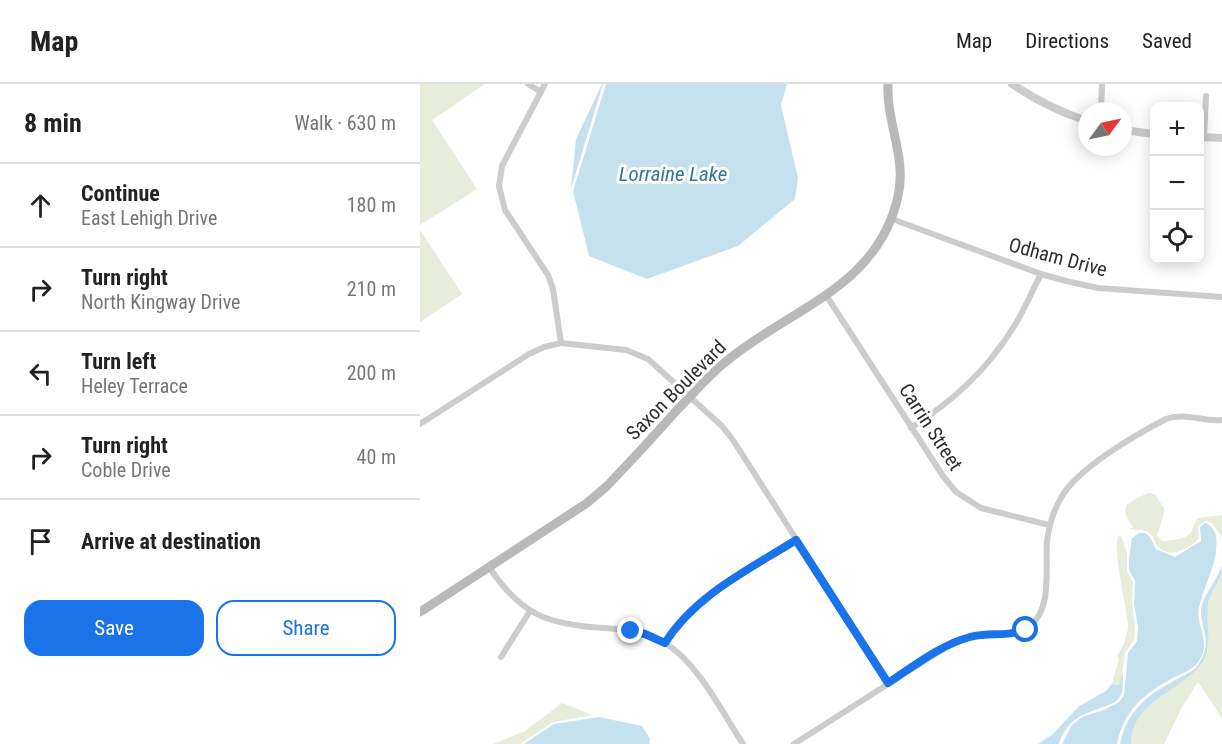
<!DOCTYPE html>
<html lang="en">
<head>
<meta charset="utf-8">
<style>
  body { margin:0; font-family:"Roboto Condensed",sans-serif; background:#f2f2f2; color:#222 }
  .controls { position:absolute; right:18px; top:18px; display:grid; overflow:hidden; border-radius:12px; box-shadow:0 3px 15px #0003 }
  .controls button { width:54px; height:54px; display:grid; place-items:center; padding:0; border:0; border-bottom:2px solid #e0e0e0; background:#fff; color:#222; font:30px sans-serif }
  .compass { position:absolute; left:658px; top:18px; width:54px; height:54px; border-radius:50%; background:#fff; box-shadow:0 3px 15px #0003; rotate:57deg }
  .stop { position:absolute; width:18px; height:18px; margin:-14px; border:4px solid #1a73e8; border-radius:50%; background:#fff }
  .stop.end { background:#1a73e8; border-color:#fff; box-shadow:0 2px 6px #0008 }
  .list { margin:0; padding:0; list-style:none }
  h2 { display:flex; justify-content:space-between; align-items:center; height:78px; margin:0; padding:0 24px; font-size:26px }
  h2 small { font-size:20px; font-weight:400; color:#767676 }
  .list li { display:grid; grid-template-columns:39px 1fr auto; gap:18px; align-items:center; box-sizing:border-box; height:84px; padding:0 24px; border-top:2px solid #e0e0e0 }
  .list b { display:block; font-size:22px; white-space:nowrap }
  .list p { margin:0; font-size:20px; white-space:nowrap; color:#767676 }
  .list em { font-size:20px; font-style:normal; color:#767676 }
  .actions { display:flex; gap:12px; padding:18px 24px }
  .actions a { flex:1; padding:14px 0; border:2px solid #1a73e8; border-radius:18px; text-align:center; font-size:21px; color:#1a73e8 }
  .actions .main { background:#1a73e8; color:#fff }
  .icon { flex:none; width:33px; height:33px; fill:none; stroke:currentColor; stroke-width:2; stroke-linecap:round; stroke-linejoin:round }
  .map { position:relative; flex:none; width:802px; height:660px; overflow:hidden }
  header { display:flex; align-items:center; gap:36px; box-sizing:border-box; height:84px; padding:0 30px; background:#fff; border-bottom:2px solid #e0e0e0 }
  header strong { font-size:28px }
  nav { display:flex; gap:33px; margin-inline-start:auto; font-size:21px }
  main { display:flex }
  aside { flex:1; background:#fff }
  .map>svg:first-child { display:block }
  .green { fill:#e6eddb }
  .water { fill:#c5e1ef }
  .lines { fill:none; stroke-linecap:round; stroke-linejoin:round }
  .minor { stroke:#ccc; stroke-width:6 }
  .tertiary { stroke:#ccc; stroke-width:8 }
  .secondary { stroke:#b9b9b9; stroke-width:9 }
  .route { stroke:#1a73e8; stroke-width:8 }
  .labels { text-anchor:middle; stroke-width:6; stroke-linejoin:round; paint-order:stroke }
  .street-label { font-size:20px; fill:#2f2f2f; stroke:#fff }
  .water-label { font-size:21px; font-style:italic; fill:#347899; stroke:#fff }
</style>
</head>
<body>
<header>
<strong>Map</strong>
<nav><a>Map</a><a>Directions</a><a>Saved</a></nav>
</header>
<main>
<aside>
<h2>8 min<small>Walk · 630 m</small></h2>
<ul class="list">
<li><svg class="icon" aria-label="ahead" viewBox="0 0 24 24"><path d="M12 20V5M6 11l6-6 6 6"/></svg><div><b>Continue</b><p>East Lehigh Drive</p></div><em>180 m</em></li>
<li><svg class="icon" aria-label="right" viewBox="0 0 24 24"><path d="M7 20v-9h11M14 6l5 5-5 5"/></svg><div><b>Turn right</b><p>North Kingway Drive</p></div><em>210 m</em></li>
<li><svg class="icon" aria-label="left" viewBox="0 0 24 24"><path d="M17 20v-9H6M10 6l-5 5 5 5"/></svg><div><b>Turn left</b><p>Heley Terrace</p></div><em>200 m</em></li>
<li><svg class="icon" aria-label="right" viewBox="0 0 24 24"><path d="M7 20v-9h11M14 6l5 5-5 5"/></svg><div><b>Turn right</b><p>Coble Drive</p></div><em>40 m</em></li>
<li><svg class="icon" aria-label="arrive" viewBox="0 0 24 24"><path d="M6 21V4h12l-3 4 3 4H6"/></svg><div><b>Arrive at destination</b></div></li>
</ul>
<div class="actions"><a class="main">Save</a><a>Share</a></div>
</aside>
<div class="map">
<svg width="802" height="660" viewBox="0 0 802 660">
  <rect width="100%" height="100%" fill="#fff"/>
  <path class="green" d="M 0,0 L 65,0 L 12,36 L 57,105 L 0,141 Z
    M 0,146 L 42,210 L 0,238 Z
    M 728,409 L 735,410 L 745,426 L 737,452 L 742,457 C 750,457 767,455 771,448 C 774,443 774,438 778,434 L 802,431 L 802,453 L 792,439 L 786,437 L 778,442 L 779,454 C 771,464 750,475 739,464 C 734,460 735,452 728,448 C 723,445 715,447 709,445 L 713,443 C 697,420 708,419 728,409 Z
    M 699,451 L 702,454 L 707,470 L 707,487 L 713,498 L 712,520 L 715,543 L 714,556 L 705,569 L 701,596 L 699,601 L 692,600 L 699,575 L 697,571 C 704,563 708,550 708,540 C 706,522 692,463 699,451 Z
    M 802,480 L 802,634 L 778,598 L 762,623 L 744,660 L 711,660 C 712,617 761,608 782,578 C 794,560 784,538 788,519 C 792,503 801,500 802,480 Z
    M 142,619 L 173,631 L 133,638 L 100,660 L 73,660 L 105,647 Z"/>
  <path class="water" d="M 182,0 L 183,0 L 151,105 L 156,55 Z
    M 186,0 L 367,0 L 361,21 L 378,94 L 375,115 L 318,162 L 227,195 L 169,172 L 153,107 Z
    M 785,439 C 791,441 792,444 795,448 C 802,474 784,499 779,524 C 775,543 795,560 775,582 C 769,587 758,591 751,595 C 722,611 704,627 697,660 L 642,660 L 652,641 L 662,633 L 684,626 L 699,618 L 704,611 L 708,569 L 717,557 L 718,543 L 714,520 L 715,497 L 709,486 L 709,475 L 712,454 L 719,449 L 725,449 L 730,453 L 736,465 L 755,473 L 781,457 L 780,443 Z
    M 802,481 C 802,498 791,505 788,520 C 785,539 794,561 782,579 C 761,608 712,617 711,660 L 700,660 C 708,624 728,611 759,594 C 766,590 774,587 778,581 C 793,558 782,550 781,527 C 781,514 798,495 802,481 Z
    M 703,587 C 702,594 704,605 701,611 C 694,629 652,619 639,660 L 618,660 L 633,650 L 659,622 L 686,607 L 692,600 L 699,601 Z
    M 179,633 L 222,642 L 230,655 L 229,660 L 104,660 L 134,640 Z"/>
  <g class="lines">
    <path class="minor" d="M 108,0 L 121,8
      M 125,0 L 82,82 L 79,102 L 85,126 L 128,191 L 133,205 L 141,259
      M 681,27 L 682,0
      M 784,53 L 786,12
      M 472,135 L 621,190 L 646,197 L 678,204 L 802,213
      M 406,211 L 523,392 L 536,408 L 561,424 L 629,441
      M 0,340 L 109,270 L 124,263 L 141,259 L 206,266 L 228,275 L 302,342 L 313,356 L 468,599
      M 491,344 C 534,316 566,287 593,244 C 604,227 612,207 621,190
      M 69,483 C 101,531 128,541 184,544 C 205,545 227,548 245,559 C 278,579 302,628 323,660
      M 245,559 C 273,512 331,485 376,456
      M 81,573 L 110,527
      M 374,660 L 534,558 C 544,555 554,551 565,550 C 580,549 596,553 609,543 C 633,525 625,484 627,457 C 629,442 633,427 641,414 C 656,385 717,350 746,335 C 765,328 782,338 802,336"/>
    <path class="tertiary" d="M 592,0 C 616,16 640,28 667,37
      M 703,46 L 734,50
      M 780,53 L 802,54"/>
    <path class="secondary" d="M 0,528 L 167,419 L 187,402 C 211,377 235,351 258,325 C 273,310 287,293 303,280 C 367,225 458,205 478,112 C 487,74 466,38 468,0"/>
  </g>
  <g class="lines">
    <path class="route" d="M 211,547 L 225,550 L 245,559 C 275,511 330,485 376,456 L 468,599 C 494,582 520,561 550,553 C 569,548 588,553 606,546"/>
  </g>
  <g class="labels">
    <g class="street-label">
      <text transform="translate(638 173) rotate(15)" y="7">Odham Drive</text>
      <text transform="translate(256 306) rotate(-45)" y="7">Saxon Boulevard</text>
      <text transform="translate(511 343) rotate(57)" y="7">Carrin Street</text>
    </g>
    <g class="water-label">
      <text x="253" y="97">Lorraine Lake</text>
    </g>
  </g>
</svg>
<div class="controls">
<button>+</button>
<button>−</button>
<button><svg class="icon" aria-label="locate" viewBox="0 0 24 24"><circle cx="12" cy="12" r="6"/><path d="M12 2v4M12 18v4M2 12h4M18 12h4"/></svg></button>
</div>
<svg class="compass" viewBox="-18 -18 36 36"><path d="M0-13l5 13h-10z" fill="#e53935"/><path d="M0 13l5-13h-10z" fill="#767676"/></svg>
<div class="stop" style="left:606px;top:546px"></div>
<div class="stop end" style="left:211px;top:547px"></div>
</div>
</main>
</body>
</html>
